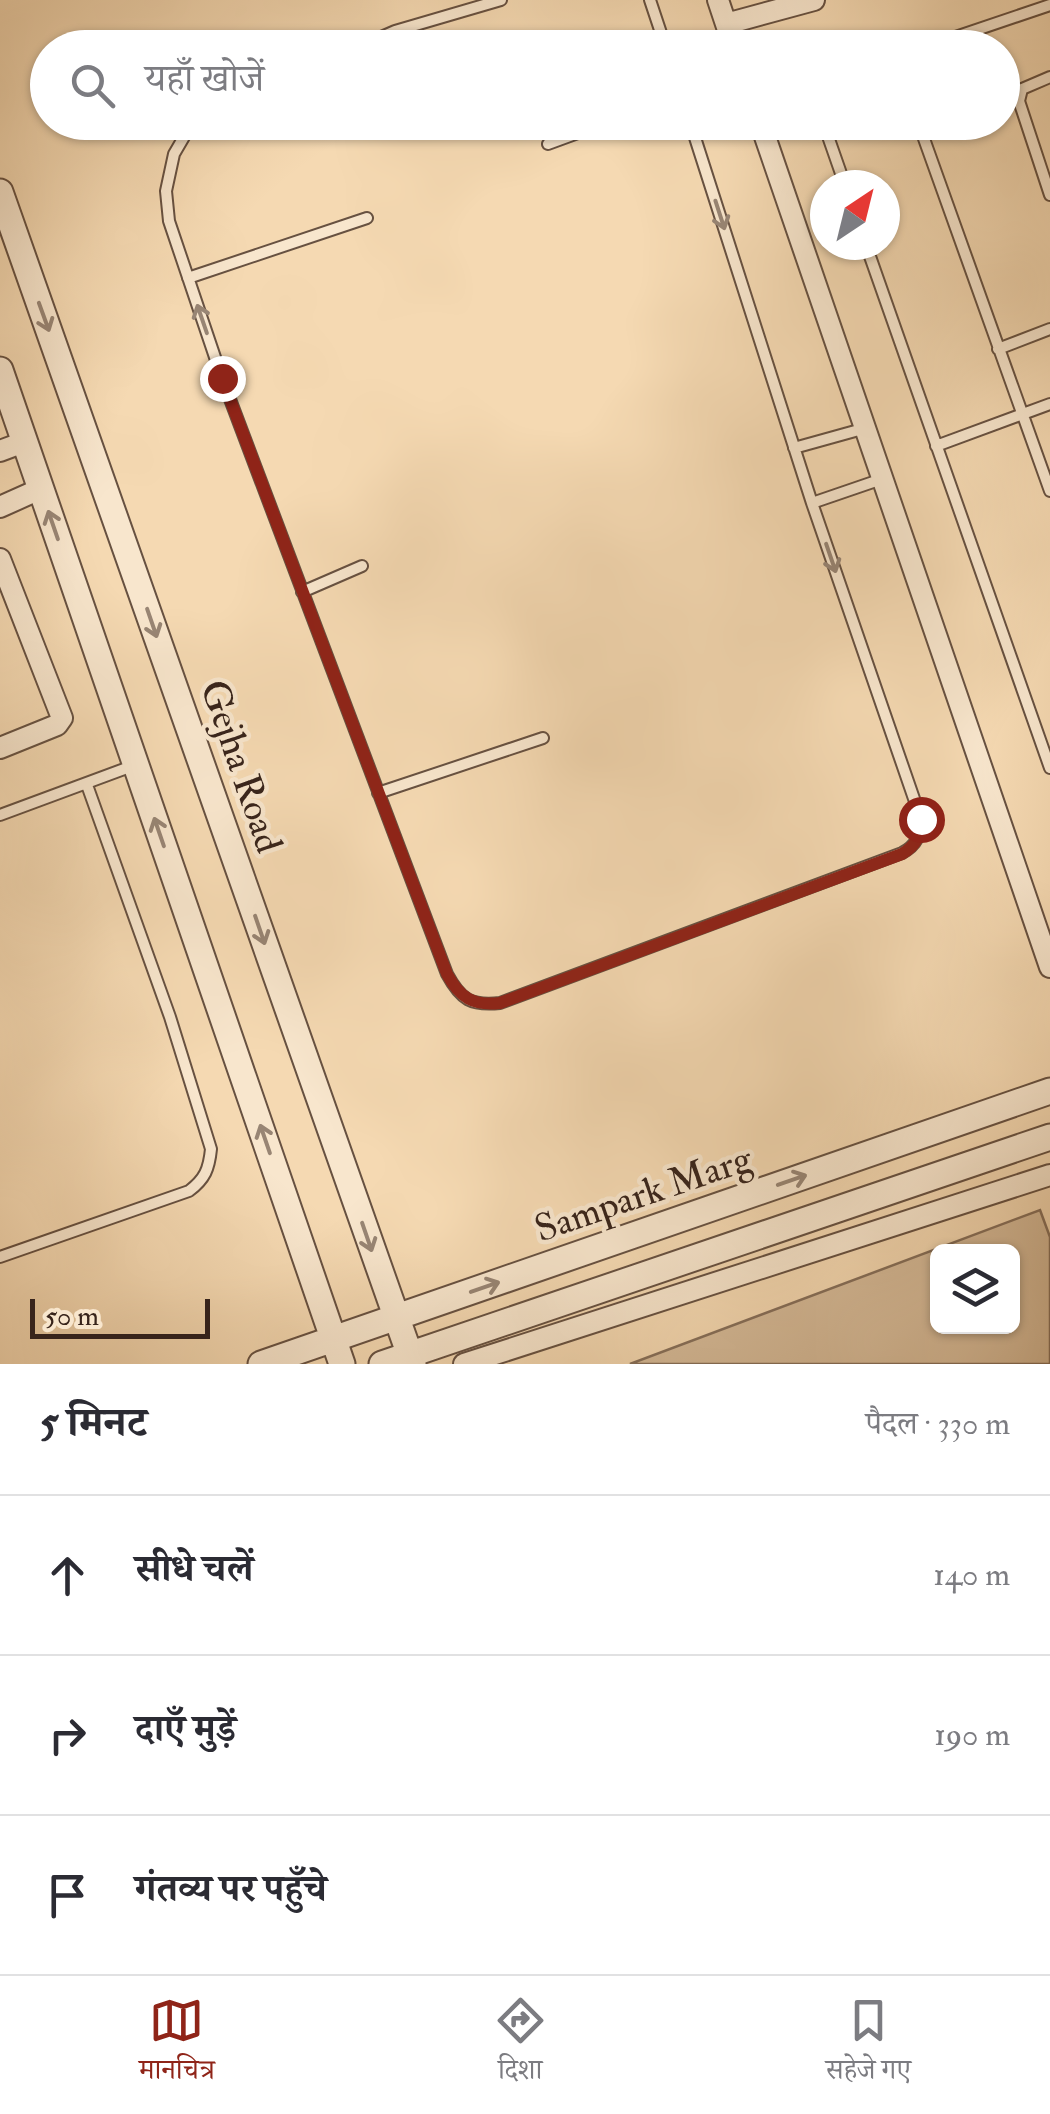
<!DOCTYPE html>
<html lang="hi">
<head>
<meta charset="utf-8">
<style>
  body { margin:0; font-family:"IM FELL Double Pica","Noto Serif Devanagari",serif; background:#f7f7f7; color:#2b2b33 }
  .controls { position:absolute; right:30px; bottom:30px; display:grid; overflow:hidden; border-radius:15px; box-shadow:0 2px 8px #0004 }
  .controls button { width:90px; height:90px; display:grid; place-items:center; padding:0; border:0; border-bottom:2px solid #e1e1e2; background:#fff; color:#2b2b33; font:50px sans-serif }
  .compass { position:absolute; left:810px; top:170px; width:90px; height:90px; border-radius:50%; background:#fff; box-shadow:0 2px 8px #0004; rotate:35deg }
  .scale { position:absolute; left:30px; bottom:25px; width:180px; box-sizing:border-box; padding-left:10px; border:5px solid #38241b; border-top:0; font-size:28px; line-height:35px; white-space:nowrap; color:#38241b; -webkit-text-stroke:8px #f8e6cd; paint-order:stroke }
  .stop { position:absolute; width:30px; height:30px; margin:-22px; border:8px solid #8f2418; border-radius:50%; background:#fff }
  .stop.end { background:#8f2418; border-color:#fff; box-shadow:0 2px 10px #0008 }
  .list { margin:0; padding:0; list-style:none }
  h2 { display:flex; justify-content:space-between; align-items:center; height:130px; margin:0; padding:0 40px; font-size:42px }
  h2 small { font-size:32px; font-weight:400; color:#7c7c81 }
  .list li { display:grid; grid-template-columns:65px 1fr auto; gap:30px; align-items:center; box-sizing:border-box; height:160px; padding:0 40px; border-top:2px solid #e1e1e2 }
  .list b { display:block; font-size:38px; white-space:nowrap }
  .list em { font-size:32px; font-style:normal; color:#7c7c81 }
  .icon { flex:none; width:55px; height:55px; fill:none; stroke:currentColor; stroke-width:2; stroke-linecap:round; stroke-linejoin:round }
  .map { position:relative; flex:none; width:1050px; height:1364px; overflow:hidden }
  .search { position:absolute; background:#fff; box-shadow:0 2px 8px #0004; left:30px; right:30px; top:30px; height:110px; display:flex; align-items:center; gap:25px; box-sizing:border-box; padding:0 35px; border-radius:55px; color:#7c7c81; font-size:38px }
  .sheet { height:610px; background:#fff }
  nav { display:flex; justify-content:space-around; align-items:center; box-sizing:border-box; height:140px; border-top:2px solid #e1e1e2; background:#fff; font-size:28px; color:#7c7c81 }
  nav a { display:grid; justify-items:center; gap:5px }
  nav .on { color:#8f2418 }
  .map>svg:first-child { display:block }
  .green { fill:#d5ba98; stroke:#866f5a; stroke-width:2.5; fill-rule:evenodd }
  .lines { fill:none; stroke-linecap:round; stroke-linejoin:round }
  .service-casing { stroke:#675141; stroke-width:14 }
  .minor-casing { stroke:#675141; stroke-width:24 }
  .tertiary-casing { stroke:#675141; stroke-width:29 }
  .service { stroke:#f8e6cd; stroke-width:10 }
  .minor { stroke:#f8e6cd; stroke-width:20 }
  .tertiary { stroke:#f8e6cd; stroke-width:25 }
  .oneway { stroke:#988574 }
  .route { stroke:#8f2418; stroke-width:12 }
  .labels { text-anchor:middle; stroke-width:9; stroke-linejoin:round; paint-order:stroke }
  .street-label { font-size:38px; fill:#38241b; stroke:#f8e6cd }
</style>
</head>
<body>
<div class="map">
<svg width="1050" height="1364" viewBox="0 0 1050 1364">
  <rect width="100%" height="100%" fill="#f5d9b2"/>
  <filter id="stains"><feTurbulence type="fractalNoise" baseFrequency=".002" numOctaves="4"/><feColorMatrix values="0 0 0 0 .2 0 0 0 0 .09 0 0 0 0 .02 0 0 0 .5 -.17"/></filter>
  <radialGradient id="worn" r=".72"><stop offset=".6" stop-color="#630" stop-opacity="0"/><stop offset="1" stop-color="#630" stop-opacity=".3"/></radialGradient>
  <path class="green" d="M 1040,1210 L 1050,1237 L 1050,1364 L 630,1364 ZM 938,1252 L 1012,1252 L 1012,1326 L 938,1326 Z"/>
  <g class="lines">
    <g class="service-casing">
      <path id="service" d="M 650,0 L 666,48
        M 356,48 L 395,31 L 501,0
        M 923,48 L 1050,5
        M 1050,77 L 1022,89 L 1019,101 L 1050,195
        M 1002,96 L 1022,89
        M 198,122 L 188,130 L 174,154 L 166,191 L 169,221 L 222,378 L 447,974 C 461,1000 471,1006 500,1003 L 902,853 C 917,845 920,836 921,819 L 812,503 L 690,122
        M 823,122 L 845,185
        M 918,122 L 1050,491
        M 548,144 L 608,122
        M 866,245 L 1050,768
        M 188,278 L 367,218
        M 998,349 L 1050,329
        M 936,446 L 1050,404
        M 794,448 L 866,428
        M 812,503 L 882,479
        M 302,592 L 362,566
        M 378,793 L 543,738
        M 0,815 L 135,765
        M 0,1257 L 189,1191 C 205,1179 209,1169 211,1149 L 170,1017 L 87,785"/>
    </g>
    <g class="minor-casing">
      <path id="minor" d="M 718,0 L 734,48
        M 726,24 L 814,0
        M 760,122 L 1050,967
        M 0,451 L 24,442
        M 0,507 L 40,489
        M 0,559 L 62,718 L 57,725 L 0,748
        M 464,1364 L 1050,1175"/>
    </g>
    <g class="tertiary-casing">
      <path id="tertiary" d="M 0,192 L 413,1364
        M 0,370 L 342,1364
        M 261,1364 L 1050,1091
        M 382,1364 L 1050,1137"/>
    </g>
    <use href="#service" class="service"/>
    <use href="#minor" class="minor"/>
    <use href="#tertiary" class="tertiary"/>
  </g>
  <defs><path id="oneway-shaft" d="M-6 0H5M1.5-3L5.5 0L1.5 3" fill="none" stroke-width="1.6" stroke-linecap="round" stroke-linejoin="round" transform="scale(2.5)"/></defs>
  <g class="oneway">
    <use href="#oneway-shaft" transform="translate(720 215) rotate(72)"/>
    <use href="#oneway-shaft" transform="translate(44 317) rotate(70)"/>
    <use href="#oneway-shaft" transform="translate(202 319) rotate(-109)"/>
    <use href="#oneway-shaft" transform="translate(53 525) rotate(-109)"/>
    <use href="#oneway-shaft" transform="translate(831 558) rotate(71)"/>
    <use href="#oneway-shaft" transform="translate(152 623) rotate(71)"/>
    <use href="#oneway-shaft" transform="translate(159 832) rotate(-109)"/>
    <use href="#oneway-shaft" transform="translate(260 930) rotate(71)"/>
    <use href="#oneway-shaft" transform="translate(265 1139) rotate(-109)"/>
    <use href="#oneway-shaft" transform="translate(792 1180) rotate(-19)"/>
    <use href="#oneway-shaft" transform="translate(367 1237) rotate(71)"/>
    <use href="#oneway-shaft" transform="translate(485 1287) rotate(-19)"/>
  </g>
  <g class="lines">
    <path class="route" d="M 222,378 L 447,974 C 460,998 473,1006 500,1003 L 902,854 C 917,845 920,836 921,819"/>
  </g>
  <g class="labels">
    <g class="street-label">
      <text transform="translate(242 766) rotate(71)" y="13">Gejha Road</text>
      <text transform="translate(643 1193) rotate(-19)" y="13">Sampark Marg</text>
    </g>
  </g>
  <rect width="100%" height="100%" filter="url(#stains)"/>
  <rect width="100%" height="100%" fill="url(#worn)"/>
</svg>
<div class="controls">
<button><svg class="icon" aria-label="layers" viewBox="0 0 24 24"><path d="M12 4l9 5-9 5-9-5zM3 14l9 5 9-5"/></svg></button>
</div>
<svg class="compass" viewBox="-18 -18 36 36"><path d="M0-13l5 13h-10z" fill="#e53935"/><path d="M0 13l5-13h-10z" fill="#7c7c81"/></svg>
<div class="scale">50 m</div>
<div class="stop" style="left:921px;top:819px"></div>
<div class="stop end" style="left:222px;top:378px"></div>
<div class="search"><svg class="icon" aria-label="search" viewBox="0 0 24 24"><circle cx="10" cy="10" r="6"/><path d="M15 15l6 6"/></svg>यहाँ खोजें</div>
</div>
<section class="sheet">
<h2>5 मिनट<small>पैदल · 330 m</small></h2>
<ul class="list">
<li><svg class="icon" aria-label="ahead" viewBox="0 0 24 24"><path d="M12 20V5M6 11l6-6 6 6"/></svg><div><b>सीधे चलें</b></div><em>140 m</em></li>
<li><svg class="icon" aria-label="right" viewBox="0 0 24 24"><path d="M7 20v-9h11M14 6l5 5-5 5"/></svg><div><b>दाएँ मुड़ें</b></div><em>190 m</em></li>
<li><svg class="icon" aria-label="arrive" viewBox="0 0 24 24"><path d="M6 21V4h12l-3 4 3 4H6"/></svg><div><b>गंतव्य पर पहुँचे</b></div></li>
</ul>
</section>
<nav>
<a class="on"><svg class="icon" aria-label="map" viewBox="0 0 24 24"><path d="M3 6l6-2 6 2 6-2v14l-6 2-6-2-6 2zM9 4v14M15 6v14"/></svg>मानचित्र</a>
<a><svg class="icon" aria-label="directions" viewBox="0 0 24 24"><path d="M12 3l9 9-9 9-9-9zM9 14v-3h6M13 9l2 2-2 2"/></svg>दिशा</a>
<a><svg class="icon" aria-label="saved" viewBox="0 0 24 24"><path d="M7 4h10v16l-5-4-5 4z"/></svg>सहेजे गए</a>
</nav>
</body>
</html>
